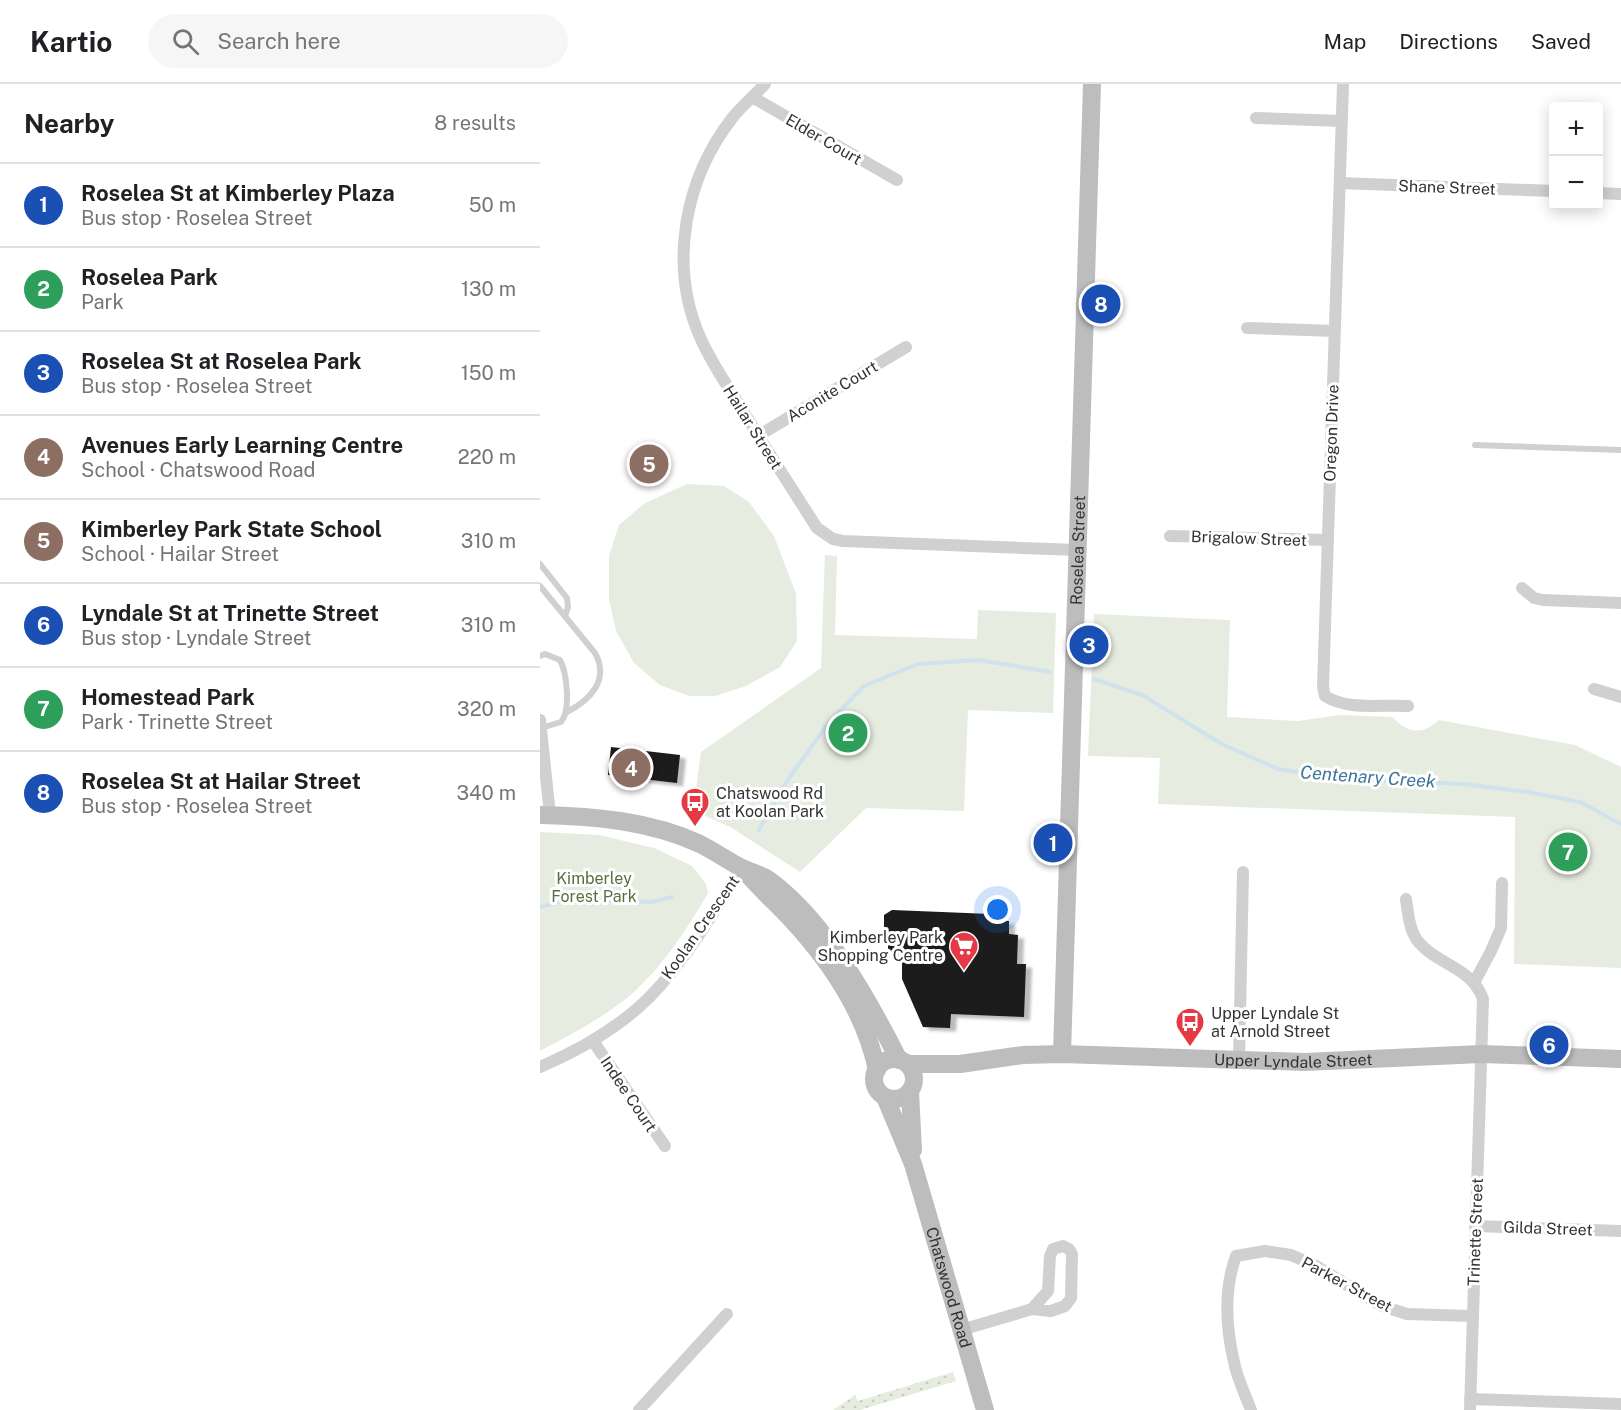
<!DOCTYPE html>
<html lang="en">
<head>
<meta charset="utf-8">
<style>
  body { margin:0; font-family:"Public Sans",sans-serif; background:#f6f6f6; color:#202124 }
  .controls { position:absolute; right:18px; top:18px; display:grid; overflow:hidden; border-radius:6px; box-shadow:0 3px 15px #0003 }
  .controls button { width:54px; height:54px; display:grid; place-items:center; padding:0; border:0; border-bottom:2px solid #e0e0e0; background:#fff; color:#202124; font:30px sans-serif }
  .you { position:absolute; left:458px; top:826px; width:21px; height:21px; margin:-15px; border:4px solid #fff; border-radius:50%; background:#1a73e8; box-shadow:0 0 0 9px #1a73e833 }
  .badge { display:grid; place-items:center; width:39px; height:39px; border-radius:50%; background:#e63946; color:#fff; font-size:20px; font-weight:700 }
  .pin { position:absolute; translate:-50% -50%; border:3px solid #fff; box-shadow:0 2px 6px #0006 }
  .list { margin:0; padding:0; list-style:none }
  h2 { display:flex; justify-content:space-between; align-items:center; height:78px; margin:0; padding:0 24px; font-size:26px }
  h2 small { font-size:20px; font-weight:400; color:#757577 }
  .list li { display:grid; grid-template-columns:39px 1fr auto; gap:18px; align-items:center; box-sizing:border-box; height:84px; padding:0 24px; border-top:2px solid #e0e0e0 }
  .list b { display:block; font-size:22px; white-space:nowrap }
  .list p { margin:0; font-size:20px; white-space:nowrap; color:#757577 }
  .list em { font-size:20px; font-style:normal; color:#757577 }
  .icon { flex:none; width:33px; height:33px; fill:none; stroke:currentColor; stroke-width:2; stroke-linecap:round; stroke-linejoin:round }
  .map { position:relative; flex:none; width:1081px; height:1326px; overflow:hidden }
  header { display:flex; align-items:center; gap:36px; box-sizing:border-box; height:84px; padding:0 30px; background:#fff; border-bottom:2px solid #e0e0e0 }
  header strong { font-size:28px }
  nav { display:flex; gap:33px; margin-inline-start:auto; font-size:21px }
  .search { width:420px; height:54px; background:#f6f6f6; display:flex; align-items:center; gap:15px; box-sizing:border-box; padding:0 21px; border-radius:33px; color:#757577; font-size:22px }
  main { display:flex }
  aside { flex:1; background:#fff }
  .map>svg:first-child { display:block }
  .grass { fill:url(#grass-dots) }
  .park { fill:#e6ecdf }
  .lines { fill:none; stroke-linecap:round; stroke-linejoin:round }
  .stream { stroke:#cfe2ee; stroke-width:4 }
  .building { fill:#1a1a1a; filter:url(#shadow) }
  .lane { stroke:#d0d0d0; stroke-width:6 }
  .street { stroke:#d0d0d0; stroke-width:12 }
  .secondary { stroke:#bdbdbd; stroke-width:18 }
  .labels { text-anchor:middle; stroke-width:6; stroke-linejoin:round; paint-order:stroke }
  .street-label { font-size:16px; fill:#333; stroke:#fff }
  .poi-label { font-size:16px; fill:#333; stroke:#fff; text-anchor:start }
  .park-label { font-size:16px; fill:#56703f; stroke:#fff }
  .water-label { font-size:18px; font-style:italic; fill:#3f7597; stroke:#fff }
</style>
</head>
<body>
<header>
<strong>Kartio</strong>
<div class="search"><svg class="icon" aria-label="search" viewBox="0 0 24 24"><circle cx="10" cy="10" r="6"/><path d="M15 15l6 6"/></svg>Search here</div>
<nav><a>Map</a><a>Directions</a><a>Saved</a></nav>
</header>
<main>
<aside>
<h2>Nearby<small>8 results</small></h2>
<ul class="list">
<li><span class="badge" style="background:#1a4fb4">1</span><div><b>Roselea St at Kimberley Plaza</b><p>Bus stop · Roselea Street</p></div><em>50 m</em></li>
<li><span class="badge" style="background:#2e9e5b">2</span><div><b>Roselea Park</b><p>Park</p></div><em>130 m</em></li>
<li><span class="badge" style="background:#1a4fb4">3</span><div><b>Roselea St at Roselea Park</b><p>Bus stop · Roselea Street</p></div><em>150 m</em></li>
<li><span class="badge" style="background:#8d6e63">4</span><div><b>Avenues Early Learning Centre</b><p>School · Chatswood Road</p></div><em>220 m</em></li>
<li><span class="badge" style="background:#8d6e63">5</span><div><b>Kimberley Park State School</b><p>School · Hailar Street</p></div><em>310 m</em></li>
<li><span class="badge" style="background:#1a4fb4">6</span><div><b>Lyndale St at Trinette Street</b><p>Bus stop · Lyndale Street</p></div><em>310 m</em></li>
<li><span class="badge" style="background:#2e9e5b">7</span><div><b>Homestead Park</b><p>Park · Trinette Street</p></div><em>320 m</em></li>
<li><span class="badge" style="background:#1a4fb4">8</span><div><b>Roselea St at Hailar Street</b><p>Bus stop · Roselea Street</p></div><em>340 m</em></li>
</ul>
</aside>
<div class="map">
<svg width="1081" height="1326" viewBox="0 0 1081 1326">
  <defs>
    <pattern id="grass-dots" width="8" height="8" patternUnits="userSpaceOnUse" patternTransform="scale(1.5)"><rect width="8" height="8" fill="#e6ecdf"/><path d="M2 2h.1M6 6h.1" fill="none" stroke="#c6cbc0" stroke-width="1.8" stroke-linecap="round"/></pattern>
    <filter id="shadow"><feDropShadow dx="6" dy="3.5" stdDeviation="1.5" flood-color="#0004"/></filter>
  </defs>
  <rect width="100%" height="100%" fill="#fff"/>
  <path class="grass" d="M 413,1288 L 416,1297 L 320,1326 L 293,1326 L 315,1311 L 318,1317 Z"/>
  <path class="park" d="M 147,400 L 184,402 L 209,418 L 234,452 L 256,510 L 257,557 L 240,583 L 206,602 L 175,612 L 149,612 L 120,601 L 94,579 L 76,547 L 69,515 L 69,472 L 79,441 L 105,419 Z
    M 285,471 L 297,472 L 295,551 L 437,555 L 438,526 L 516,529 L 513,629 L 428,626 L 424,727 L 326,724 L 260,788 L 192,744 L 153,726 L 161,668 L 281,584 Z
    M 554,530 L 690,536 L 687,633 L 758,637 L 800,631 L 852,633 C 868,649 882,652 899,636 L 1035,661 L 1081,683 L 1081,884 L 974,880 L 975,733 L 618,720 L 620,674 L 548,672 Z
    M 0,748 L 59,751 L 114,764 L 152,782 L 166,800 L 168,809 C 147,846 117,891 83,917 C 57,937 28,952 0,967 Z"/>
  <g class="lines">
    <path class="stream" d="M 554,595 L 602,611 L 682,660 L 738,685 L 803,695 L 923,700 L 988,708 L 1040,718 L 1081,740
      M 219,746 L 247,697 L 289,638 L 324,602 L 378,580 L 439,576 L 510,588
      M 0,823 L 31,815 L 112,818 L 132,813"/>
  </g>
  <path class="building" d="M 71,663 L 140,671 L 137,699 L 68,691 Z
    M 352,826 L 451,830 L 451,836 L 469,837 L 469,850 L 478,851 L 477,880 L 486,880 L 484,933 L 411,930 L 410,944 L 383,943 L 362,895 L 362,870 L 348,870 L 348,854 L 344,854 L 344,831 Z"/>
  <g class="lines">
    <path class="lane" d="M 935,361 L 1081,366
      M 0,480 L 27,514 L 28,523 L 25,532
      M 0,502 L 55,569 C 70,596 50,616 27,628
      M 0,572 L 5,570 L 20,576 C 27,589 31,627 21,638 L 1,644"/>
    <path class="street" d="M 225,0 C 215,11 203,21 193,33 C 145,94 128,180 160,253 C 170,276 185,299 199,320 C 224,362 251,403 277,444 L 293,455 L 303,457 L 537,466
      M 803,0 L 783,603 L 785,612 C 809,627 841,620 868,622
      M 212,13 L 357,96
      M 716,34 L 802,37
      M 800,99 L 1014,107
      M 1058,109 L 1081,110
      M 707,244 L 795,247
      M 218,352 L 366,263
      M 630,452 L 788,456
      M 982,504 L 994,514 L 1003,516 L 1081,519
      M 1054,605 L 1081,613
      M 0,636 L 10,731
      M 866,815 C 868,828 869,845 877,856 C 896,881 931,882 943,915 L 930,1326
      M 934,899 L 951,867 L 961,844 L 962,799
      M 53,957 L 125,1062
      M 699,976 L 703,788
      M 0,983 C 35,968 69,949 98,924 C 140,887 172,830 202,784
      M 935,1142 L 1081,1147
      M 421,1246 L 492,1225 L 511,1227 L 525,1222 L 531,1214 L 532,1170 L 529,1165 L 523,1162 L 513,1165 L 510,1172 L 508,1207 L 492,1225
      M 930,1315 L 1081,1320
      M 99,1326 L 187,1230
      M 711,1326 C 705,1310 697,1294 694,1278 C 686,1244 684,1205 696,1172 L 725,1167 L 751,1171 L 776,1182 L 842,1222 L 867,1230 L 932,1232"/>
    <g class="secondary">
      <path d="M 0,731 C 54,732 111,737 160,760 C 174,767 187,776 200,783 C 209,788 221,790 229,796 C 285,837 328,915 359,976"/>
      <path d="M 203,785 C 218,803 235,818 251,835 C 290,877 325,929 337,986"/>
      <path id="s1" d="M 522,970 L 552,0"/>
      <circle cx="354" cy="995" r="20"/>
      <path id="s2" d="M 368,980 L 420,980 L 483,971 L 522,970 L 765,978 L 941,970 L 1081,975"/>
      <path d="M 370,1008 L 373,1066"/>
      <path id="s3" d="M 345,1013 L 373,1080 L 445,1326"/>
    </g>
  </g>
  <defs>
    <g id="bus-pin" transform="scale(1.5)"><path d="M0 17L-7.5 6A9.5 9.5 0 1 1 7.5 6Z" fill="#e63946" stroke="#fff"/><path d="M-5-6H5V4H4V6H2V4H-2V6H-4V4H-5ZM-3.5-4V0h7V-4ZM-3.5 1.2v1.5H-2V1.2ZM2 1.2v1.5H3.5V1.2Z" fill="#fff"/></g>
    <g id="supermarket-pin" transform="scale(1.5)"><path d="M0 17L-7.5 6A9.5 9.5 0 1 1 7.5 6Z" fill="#e63946" stroke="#fff"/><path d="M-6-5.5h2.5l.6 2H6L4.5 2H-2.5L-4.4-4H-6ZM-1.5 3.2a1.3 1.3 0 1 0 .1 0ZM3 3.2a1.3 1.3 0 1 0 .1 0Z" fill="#fff"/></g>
  </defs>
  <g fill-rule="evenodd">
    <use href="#bus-pin" x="155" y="718"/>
    <use href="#supermarket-pin" x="424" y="862"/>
    <use href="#bus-pin" x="650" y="938"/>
  </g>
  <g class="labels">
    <g class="street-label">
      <text transform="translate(284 55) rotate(30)" y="6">Elder Court</text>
      <text transform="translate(907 103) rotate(2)" y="6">Shane Street</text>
      <text transform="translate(292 307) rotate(-31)" y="6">Aconite Court</text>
      <text transform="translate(213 343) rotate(58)" y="6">Hailar Street</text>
      <text transform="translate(791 349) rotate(-88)" y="6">Oregon Drive</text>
      <text transform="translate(709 454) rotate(2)" y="6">Brigalow Street</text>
      <text dy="6" stroke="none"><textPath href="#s1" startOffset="504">Roselea Street</textPath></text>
      <text transform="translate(160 843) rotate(-55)" y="6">Koolan Crescent</text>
      <text dy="6" stroke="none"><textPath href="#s2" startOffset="386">Upper Lyndale Street</textPath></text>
      <text transform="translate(89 1010) rotate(56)" y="6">Indee Court</text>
      <text transform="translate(1008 1144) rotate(2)" y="6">Gilda Street</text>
      <text transform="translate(935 1148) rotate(-88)" y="6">Trinette Street</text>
      <text transform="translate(807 1200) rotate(28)" y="6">Parker Street</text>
      <text dy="6" stroke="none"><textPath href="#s3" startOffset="201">Chatswood Road</textPath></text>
    </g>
    <g class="poi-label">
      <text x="176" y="715">Chatswood Rd<tspan x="176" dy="18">at Koolan Park</tspan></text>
      <text x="403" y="859" text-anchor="end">Kimberley Park<tspan x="403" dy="18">Shopping Centre</tspan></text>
      <text x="671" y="935">Upper Lyndale St<tspan x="671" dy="18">at Arnold Street</tspan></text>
    </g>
    <g class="park-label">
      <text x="54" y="800">Kimberley<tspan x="54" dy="18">Forest Park</tspan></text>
    </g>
    <g class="water-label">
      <text transform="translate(828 693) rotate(4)" y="6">Centenary Creek</text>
    </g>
  </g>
</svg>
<div class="controls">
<button>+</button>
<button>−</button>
</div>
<div class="you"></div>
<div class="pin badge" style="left:513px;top:759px;background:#1a4fb4">1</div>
<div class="pin badge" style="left:308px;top:649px;background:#2e9e5b">2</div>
<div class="pin badge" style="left:549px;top:561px;background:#1a4fb4">3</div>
<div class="pin badge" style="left:91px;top:684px;background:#8d6e63">4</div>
<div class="pin badge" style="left:109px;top:380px;background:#8d6e63">5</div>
<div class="pin badge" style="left:1009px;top:961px;background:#1a4fb4">6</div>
<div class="pin badge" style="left:1028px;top:768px;background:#2e9e5b">7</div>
<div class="pin badge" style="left:561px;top:220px;background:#1a4fb4">8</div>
</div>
</main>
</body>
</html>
